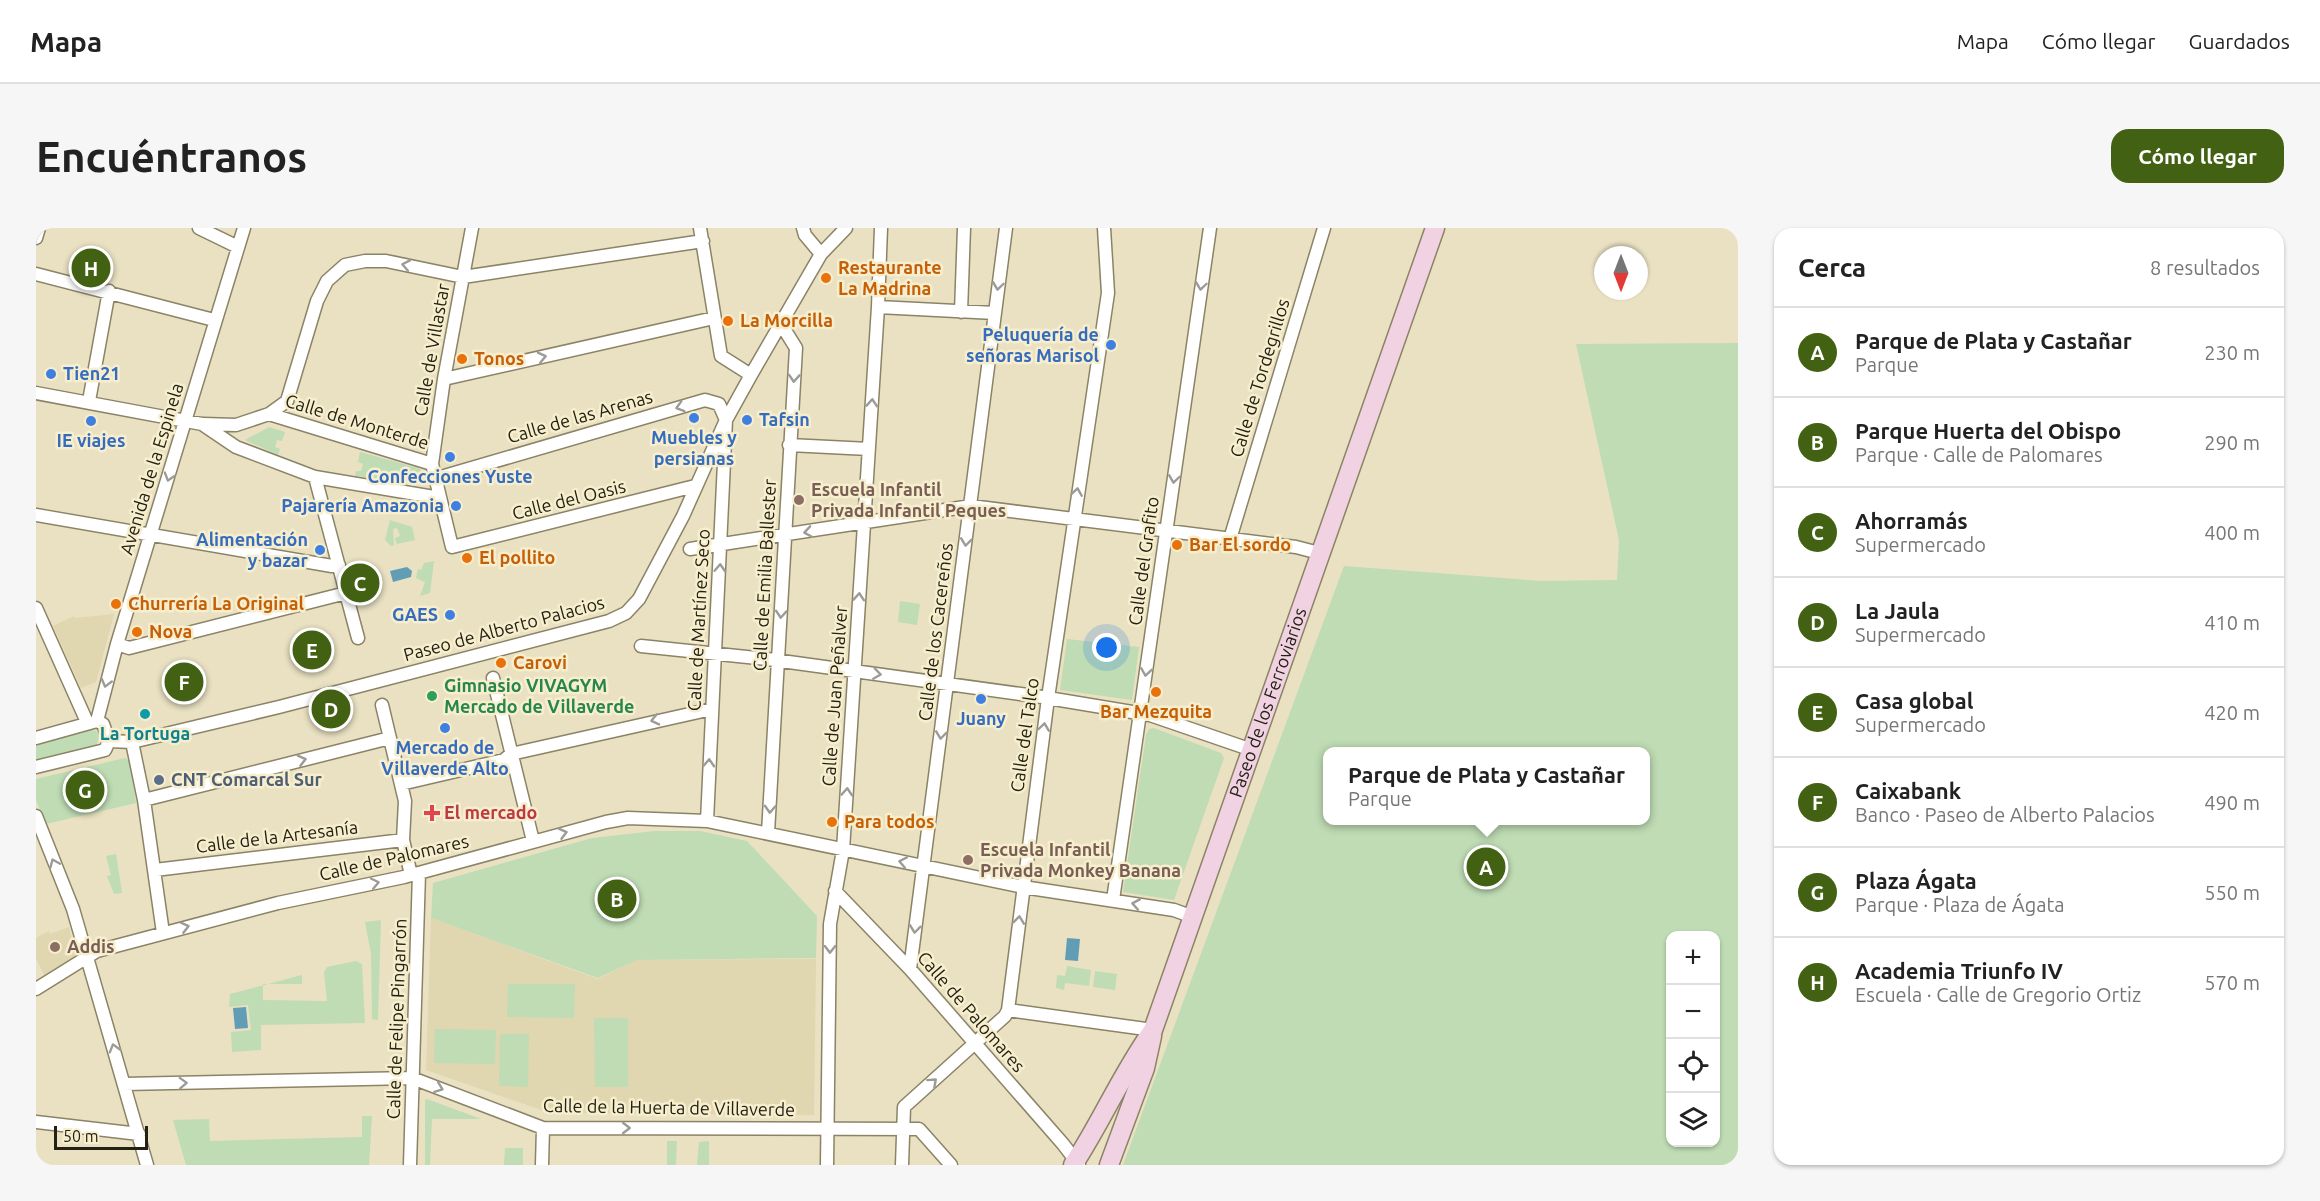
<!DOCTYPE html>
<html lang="es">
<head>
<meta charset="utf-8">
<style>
  body { margin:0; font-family:Ubuntu,sans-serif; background:#f6f6f6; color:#222 }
  .controls { position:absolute; right:18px; bottom:18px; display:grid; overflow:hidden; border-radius:12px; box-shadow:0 2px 4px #0004 }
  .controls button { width:54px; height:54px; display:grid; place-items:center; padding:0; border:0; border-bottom:2px solid #e0e0e0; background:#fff; color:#222; font:30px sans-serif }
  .compass { position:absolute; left:1558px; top:18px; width:54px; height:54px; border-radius:50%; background:#fff; box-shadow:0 2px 4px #0004; rotate:180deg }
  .scale { position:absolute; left:18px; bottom:15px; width:94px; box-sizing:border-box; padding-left:6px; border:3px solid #232014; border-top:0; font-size:16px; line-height:21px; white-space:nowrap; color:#232014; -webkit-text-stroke:4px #f7eece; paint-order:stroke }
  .you { position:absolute; left:1071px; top:420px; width:21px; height:21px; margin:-15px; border:4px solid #fff; border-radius:50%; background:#1a73e8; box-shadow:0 0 0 9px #1a73e833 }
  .badge { display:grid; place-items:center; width:39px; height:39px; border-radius:50%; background:#436113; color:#fff; font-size:20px; font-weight:700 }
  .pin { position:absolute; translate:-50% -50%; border:3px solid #fff; box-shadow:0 2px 6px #0006 }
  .popup { position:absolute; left:1287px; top:519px; width:327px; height:78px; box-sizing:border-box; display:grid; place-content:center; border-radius:12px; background:#fff; filter:drop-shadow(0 2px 4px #0005); font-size:20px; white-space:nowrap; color:#767676 }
  .popup b { font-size:22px; color:#222 }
  .popup::after { content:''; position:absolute; left:50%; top:100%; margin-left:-12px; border:12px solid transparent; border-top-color:#fff }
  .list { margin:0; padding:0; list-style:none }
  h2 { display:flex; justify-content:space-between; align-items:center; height:78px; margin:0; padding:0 24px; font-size:26px }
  h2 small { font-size:20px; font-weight:400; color:#767676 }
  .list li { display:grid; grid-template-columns:39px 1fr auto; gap:18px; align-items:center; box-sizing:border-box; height:90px; padding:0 24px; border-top:2px solid #e0e0e0 }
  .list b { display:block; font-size:22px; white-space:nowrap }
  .list p { margin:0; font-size:20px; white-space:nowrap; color:#767676 }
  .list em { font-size:20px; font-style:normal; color:#767676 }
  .icon { flex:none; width:33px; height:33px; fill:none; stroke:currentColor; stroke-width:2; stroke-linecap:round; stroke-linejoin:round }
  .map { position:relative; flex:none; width:1702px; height:937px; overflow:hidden; border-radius:18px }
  header { display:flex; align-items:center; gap:36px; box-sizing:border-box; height:84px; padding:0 30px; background:#fff; border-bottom:2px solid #e0e0e0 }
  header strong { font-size:28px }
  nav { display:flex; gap:33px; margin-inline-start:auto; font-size:21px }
  .intro { display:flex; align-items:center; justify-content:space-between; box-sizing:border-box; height:144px; padding:0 36px }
  h1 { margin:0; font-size:42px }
  .button { padding:15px 27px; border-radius:18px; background:#436113; color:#fff; font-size:21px; font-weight:700 }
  main { display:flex; gap:36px; padding:0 36px }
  aside { flex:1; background:#fff; border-radius:18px; box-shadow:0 2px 4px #0004 }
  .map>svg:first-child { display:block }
  .built { fill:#e0d6af }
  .green { fill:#bfdcb4; fill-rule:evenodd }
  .water { fill:#619eb6 }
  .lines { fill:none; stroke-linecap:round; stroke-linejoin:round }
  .street-casing { stroke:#8b8366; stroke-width:15 }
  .secondary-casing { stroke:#8b8366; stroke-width:21 }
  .street { stroke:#fff; stroke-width:12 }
  .secondary { stroke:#f1d2e2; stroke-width:18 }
  .oneway { stroke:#9c9b95 }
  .food-dot { fill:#e8710a; stroke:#f7eece; stroke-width:2 }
  .shop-dot { fill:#3f7fe0; stroke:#f7eece; stroke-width:2 }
  .education-dot { fill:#8d6e63; stroke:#f7eece; stroke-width:2 }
  .leisure-dot { fill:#2e9e5b; stroke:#f7eece; stroke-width:2 }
  .culture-dot { fill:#0f9aa8; stroke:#f7eece; stroke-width:2 }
  .service-dot { fill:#5c6f8a; stroke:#f7eece; stroke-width:2 }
  .health-dot { fill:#e0444e; stroke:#f7eece; stroke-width:2 }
  .labels { text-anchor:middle; stroke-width:5; stroke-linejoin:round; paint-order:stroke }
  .food-label { font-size:18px; font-weight:bold; fill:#c56008; stroke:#f7eece; text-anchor:start }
  .shop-label { font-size:18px; font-weight:bold; fill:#366cbe; stroke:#f7eece }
  .street-label { font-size:18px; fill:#232014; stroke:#f7eece }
  .education-label { font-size:18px; font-weight:bold; fill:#785e54; stroke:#f7eece; text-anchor:start }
  .leisure-label { font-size:18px; font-weight:bold; fill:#27864d; stroke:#f7eece; text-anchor:start }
  .culture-label { font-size:18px; font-weight:bold; fill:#0d838f; stroke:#f7eece }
  .service-label { font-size:18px; font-weight:bold; fill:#4e5e75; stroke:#f7eece; text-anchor:start }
  .health-label { font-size:18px; font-weight:bold; fill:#be3a42; stroke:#f7eece; text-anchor:start }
</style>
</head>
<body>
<header>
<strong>Mapa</strong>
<nav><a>Mapa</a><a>Cómo llegar</a><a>Guardados</a></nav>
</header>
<div class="intro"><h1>Encuéntranos</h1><a class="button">Cómo llegar</a></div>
<main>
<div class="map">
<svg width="1702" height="937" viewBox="0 0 1702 937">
  <rect width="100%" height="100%" fill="#e9e1c2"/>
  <path class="built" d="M 78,386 L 60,454 L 45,460 L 17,398 L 38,388 L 39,390 Z
    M 395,690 L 562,751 L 601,732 L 780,731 L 778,887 L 514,885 L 390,842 Z
    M 33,699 L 40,729 L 8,747 L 0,731 L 0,710 L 13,703 L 14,706 Z"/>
  <path class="green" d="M 1702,115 L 1702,937 L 1087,937 L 1308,338 L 1505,353 L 1581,352 L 1583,312 L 1540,116 ZM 1291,524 L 1609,524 L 1609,592 L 1291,592 ZM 1634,708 L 1680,708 L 1680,914 L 1634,914 Z
    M 233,199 L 249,204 L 246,213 L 241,212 L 239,219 L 244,221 L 242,227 L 209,212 Z
    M 324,224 L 382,240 L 388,245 L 389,256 L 319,248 L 320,243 L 325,243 L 327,236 L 322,234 Z
    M 354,292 L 376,299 L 379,312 L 361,316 L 359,310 L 364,308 L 361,300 L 357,301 L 358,317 L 355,318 L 349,312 Z
    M 398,333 L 394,365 L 384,368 L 389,354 L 380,350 L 382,341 L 385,342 L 388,335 Z
    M 864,373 L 884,376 L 881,397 L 862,394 Z
    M 1031,411 L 1103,419 L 1096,472 L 1024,462 Z
    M 1118,500 L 1185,525 L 1188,530 L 1138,672 L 1087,664 L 1110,507 L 1113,501 Z
    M 54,502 L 60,503 L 64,508 L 60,518 L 0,533 L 0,515 Z
    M 89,530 L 94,533 L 100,575 L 10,596 L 0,572 L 0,551 Z
    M 618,603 L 664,603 L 711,613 L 781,688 L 780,730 L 601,732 L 562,750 L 395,690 L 397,655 L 556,610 Z
    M 80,626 L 86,665 L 78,666 L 71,648 L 75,647 L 70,628 Z
    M 345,692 L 342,792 L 336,791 L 335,726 L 329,694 Z
    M 320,733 L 326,736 L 329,795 L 225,797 L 225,822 L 196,824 L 195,804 L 215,802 L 212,777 L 193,779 L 194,766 L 266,747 L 266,756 L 227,756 L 227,772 L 291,773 L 288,744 L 291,739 Z
    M 1031,738 L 1055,742 L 1053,758 L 1029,755 L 1028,762 L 1020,760 L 1021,747 L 1029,748 Z
    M 1059,743 L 1081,746 L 1079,762 L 1057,759 Z
    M 472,756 L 539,756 L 538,790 L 471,789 Z
    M 558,790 L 592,790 L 592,859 L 559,859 Z
    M 399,801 L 460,802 L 459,836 L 398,835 Z
    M 464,806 L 493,806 L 492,859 L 463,858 Z
    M 391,871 L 445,891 L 396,891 L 394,937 L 389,937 L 389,872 Z
    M 326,888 L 336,888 L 333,937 L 150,937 L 137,892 L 173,891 L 174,913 L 326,909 Z
    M 631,913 L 641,913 L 640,937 L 631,937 Z
    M 673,913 L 673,937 L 661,937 L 663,914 Z
    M 469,920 L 487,920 L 487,937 L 468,937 Z"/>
  <path class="water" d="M 371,339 L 376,343 L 375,349 L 357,354 L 354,343 Z
    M 1031,710 L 1044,711 L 1042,733 L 1029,732 Z
    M 210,779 L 212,800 L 199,801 L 197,780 Z"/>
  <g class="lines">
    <g class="street-casing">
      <path id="street" d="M 163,0 L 202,19
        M 436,0 L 408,151 L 396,236 L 416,319 L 659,258
        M 664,0 L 685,128 L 715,147
        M 767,0 L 769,7 L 785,26
        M 0,10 L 3,0
        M 0,46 L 178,92
        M 842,79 L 959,85
        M 925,84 L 928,0
        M 408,151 L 678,90
        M 0,165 L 166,196 L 200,219 L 279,249 L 404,270
        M 53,173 L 73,63
        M 233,186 L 251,173 L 281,73 L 291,53 L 309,37 L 329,33 L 350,33 L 427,49 L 667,13
        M 167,196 L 200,197 L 233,186 L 396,236
        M 753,217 L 833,221
        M 279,249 L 322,410
        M 398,251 L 669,172 L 683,176 L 690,192 L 671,593
        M 0,287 L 296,338 L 303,337
        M 1194,311 L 1288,0
        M 654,321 L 935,278 L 1260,319 L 1287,326
        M 0,380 L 51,494
        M 81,416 L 93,420 L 310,365
        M 605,418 L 731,431 L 1006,469 L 1114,487 L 1216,522
        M 457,450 L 497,613
        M 346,477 L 369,573 L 367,612 L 375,647
        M 61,493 L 81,416 L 208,0
        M 0,510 L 61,493 L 67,496 L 73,513 L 69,522 L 0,539
        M 73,513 L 96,514 L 243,479 L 573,393 L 590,385 L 603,371 L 647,288 L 690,192 L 715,147 L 785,26 L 810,0
        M 96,514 L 108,572 L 127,705
        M 365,556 L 468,532 L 475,526 L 676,481
        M 108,572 L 354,510
        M 0,588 L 37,681 L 111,937
        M 732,605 L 760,120 L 745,96
        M 119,642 L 367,612
        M 799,663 L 874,741 L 1027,916 L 1043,937
        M 1077,672 L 1174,0
        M 874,741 L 970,0
        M 0,761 L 61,723 L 242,675 L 368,649 L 570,594 L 592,590 L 671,593 L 987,659 L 1138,682 L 1157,689
        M 972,782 L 1117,802
        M 88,856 L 376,850 L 507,900 L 883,901 L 915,937
        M 0,894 L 103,906
        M 374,937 L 383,645
        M 506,937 L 507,900
        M 791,937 L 794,696 L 807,622 L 842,79 L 845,0
        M 866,937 L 868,879 L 969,788 L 972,782 L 1012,470 L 1072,65 L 1068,0"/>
    </g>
    <g class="secondary-casing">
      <g id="secondary">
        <path id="s1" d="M 1037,937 C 1066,893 1086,845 1117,802 L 1399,0"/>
        <path d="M 1073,937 L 1109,840 L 1116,808"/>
      </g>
    </g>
    <use href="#street" class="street"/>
    <use href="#secondary" class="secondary"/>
  </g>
  <defs><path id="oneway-chevron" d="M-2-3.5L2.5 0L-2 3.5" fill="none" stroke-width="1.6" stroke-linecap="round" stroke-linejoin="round" transform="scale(1.5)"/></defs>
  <g class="oneway">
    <use href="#oneway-chevron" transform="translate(370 37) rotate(-169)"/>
    <use href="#oneway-chevron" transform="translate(962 58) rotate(98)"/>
    <use href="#oneway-chevron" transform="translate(1165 58) rotate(98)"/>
    <use href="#oneway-chevron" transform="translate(506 129) rotate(-13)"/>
    <use href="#oneway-chevron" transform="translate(758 150) rotate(94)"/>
    <use href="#oneway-chevron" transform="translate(836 175) rotate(-86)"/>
    <use href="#oneway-chevron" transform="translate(644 179) rotate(164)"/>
    <use href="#oneway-chevron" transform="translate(133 249) rotate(107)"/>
    <use href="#oneway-chevron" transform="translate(1138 251) rotate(98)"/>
    <use href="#oneway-chevron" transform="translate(1041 264) rotate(-81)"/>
    <use href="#oneway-chevron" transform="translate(772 304) rotate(171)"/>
    <use href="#oneway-chevron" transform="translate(930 314) rotate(97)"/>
    <use href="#oneway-chevron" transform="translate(684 340) rotate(-87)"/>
    <use href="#oneway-chevron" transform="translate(823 369) rotate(-86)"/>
    <use href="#oneway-chevron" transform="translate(745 386) rotate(94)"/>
    <use href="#oneway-chevron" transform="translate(1110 444) rotate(99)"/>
    <use href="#oneway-chevron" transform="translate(841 446) rotate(8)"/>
    <use href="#oneway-chevron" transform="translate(70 455) rotate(105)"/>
    <use href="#oneway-chevron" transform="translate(619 492) rotate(167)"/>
    <use href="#oneway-chevron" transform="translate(1008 499) rotate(-82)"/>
    <use href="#oneway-chevron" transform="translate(905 507) rotate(97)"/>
    <use href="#oneway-chevron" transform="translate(266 532) rotate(-14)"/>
    <use href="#oneway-chevron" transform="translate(673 535) rotate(-87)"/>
    <use href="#oneway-chevron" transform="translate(811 564) rotate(-86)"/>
    <use href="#oneway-chevron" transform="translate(734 581) rotate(93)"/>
    <use href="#oneway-chevron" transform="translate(527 605) rotate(-15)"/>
    <use href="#oneway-chevron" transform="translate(867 634) rotate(-169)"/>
    <use href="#oneway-chevron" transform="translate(18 635) rotate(-113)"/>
    <use href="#oneway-chevron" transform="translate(339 655) rotate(-12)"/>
    <use href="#oneway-chevron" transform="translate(1100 676) rotate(-170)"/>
    <use href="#oneway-chevron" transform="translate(983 692) rotate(-83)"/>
    <use href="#oneway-chevron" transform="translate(149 699) rotate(-14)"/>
    <use href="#oneway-chevron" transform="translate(879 701) rotate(97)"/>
    <use href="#oneway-chevron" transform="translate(794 721) rotate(91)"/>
    <use href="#oneway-chevron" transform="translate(78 820) rotate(-106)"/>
    <use href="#oneway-chevron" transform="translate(897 854) rotate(-42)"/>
    <use href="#oneway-chevron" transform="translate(147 855) rotate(-2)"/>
    <use href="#oneway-chevron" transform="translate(403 860) rotate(21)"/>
    <use href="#oneway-chevron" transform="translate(590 900)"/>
  </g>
  <g class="food-dot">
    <circle cx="790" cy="50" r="6"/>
    <circle cx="692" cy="93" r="6"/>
    <circle cx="426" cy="131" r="6"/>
    <circle cx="1141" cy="317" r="6"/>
    <circle cx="431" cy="330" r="6"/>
    <circle cx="80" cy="376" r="6"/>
    <circle cx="101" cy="404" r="6"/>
    <circle cx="465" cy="435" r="6"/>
    <circle cx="1120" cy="464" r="6"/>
    <circle cx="796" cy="594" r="6"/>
  </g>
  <g class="shop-dot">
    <circle cx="1075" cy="117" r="6"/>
    <circle cx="15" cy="146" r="6"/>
    <circle cx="658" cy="190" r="6"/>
    <circle cx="711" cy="192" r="6"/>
    <circle cx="55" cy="193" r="6"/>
    <circle cx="414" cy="229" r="6"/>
    <circle cx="420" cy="278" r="6"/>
    <circle cx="284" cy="322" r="6"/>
    <circle cx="414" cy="387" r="6"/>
    <circle cx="945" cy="471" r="6"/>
    <circle cx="409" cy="500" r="6"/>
  </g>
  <g class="education-dot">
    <circle cx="763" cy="272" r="6"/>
    <circle cx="932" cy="632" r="6"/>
    <circle cx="19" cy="719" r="6"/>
  </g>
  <circle class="leisure-dot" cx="396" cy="468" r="6"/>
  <circle class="culture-dot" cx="109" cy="486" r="6"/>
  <circle class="service-dot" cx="123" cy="552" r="6"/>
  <path class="health-dot" d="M393 576h6v6h6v6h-6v6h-6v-6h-6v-6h6z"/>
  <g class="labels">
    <g class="food-label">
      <text x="802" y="46">Restaurante<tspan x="802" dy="21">La Madrina</tspan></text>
      <text x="704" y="99">La Morcilla</text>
      <text x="438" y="137">Tonos</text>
      <text x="1153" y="323">Bar El sordo</text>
      <text x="443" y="336">El pollito</text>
      <text x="92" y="382">Churrería La Original</text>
      <text x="113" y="410">Nova</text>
      <text x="477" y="441">Carovi</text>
      <text x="1120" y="490" text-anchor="middle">Bar Mezquita</text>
      <text x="808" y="600">Para todos</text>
    </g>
    <g class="shop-label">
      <text x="1063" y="113" text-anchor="end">Peluquería de<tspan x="1063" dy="21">señoras Marisol</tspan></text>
      <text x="27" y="152" text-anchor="start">Tien21</text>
      <text x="723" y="198" text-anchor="start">Tafsin</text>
      <text x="658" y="216">Muebles y<tspan x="658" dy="21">persianas</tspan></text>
      <text x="55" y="219">IE viajes</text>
      <text x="414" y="255">Confecciones Yuste</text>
      <text x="408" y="284" text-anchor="end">Pajarería Amazonia</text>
      <text x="272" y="318" text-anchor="end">Alimentación<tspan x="272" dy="21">y bazar</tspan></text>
      <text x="402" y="393" text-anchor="end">GAES</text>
      <text x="945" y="497">Juany</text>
      <text x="409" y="526">Mercado de<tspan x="409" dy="21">Villaverde Alto</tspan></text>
    </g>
    <g class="street-label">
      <text transform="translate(396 122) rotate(-80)" y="6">Calle de Villastar</text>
      <text transform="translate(1224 150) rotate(-73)" y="6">Calle de Tordegrillos</text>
      <text transform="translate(544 189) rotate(-16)" y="6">Calle de las Arenas</text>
      <text transform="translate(321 194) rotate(17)" y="6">Calle de Monterde</text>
      <text transform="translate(116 241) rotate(-73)" y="6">Avenida de la Espinela</text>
      <text transform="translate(533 272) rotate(-14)" y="6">Calle del Oasis</text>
      <text transform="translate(1108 333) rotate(-82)" y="6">Calle del Grafito</text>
      <text transform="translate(729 347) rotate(-87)" y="6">Calle de Emilia Ballester</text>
      <text transform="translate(663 392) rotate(-87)" y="6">Calle de Martínez Seco</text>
      <text transform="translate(468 401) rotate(-15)" y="6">Paseo de Alberto Palacios</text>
      <text transform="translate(900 404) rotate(-83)" y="6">Calle de los Cacereños</text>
      <text transform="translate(799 468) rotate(-86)" y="6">Calle de Juan Peñalver</text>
      <text dy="6" stroke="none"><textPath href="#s1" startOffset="504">Paseo de los Ferroviarios</textPath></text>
      <text transform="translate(989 507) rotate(-82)" y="6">Calle del Talco</text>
      <text transform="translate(241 609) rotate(-7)" y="6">Calle de la Artesanía</text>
      <text transform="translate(358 630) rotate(-13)" y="6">Calle de Palomares</text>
      <text transform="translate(935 784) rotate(49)" y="6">Calle de Palomares</text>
      <text transform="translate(361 791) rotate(-88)" y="6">Calle de Felipe Pingarrón</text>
      <text transform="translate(633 880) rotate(1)" y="6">Calle de la Huerta de Villaverde</text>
    </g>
    <g class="education-label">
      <text x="775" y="268">Escuela Infantil<tspan x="775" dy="21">Privada Infantil Peques</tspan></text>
      <text x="944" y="628">Escuela Infantil<tspan x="944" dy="21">Privada Monkey Banana</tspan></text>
      <text x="31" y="725">Addis</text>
    </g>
    <g class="leisure-label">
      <text x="408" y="464">Gimnasio VIVAGYM<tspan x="408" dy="21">Mercado de Villaverde</tspan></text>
    </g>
    <g class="culture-label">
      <text x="109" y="512">La Tortuga</text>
    </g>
    <g class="service-label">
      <text x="135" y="558">CNT Comarcal Sur</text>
    </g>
    <g class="health-label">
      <text x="408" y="591">El mercado</text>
    </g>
  </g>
</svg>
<div class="controls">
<button>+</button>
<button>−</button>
<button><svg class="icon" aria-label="locate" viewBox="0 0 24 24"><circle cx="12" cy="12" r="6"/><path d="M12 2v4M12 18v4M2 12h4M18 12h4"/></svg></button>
<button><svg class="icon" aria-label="layers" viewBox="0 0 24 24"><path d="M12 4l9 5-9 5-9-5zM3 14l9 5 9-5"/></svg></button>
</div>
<svg class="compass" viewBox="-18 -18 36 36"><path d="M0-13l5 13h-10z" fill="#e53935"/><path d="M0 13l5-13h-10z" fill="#767676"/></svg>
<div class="scale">50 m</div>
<div class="you"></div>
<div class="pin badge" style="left:1450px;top:639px">A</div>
<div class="popup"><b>Parque de Plata y Castañar</b>Parque</div>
<div class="pin badge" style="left:581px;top:671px">B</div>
<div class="pin badge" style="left:324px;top:355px">C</div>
<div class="pin badge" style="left:295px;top:481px">D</div>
<div class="pin badge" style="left:276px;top:422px">E</div>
<div class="pin badge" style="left:148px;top:454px">F</div>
<div class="pin badge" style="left:49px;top:562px">G</div>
<div class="pin badge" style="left:55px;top:40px">H</div>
</div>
<aside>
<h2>Cerca<small>8 resultados</small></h2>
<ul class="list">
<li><span class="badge">A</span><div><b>Parque de Plata y Castañar</b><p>Parque</p></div><em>230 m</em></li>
<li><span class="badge">B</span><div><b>Parque Huerta del Obispo</b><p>Parque · Calle de Palomares</p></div><em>290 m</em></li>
<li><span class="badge">C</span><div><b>Ahorramás</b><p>Supermercado</p></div><em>400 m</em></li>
<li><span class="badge">D</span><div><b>La Jaula</b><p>Supermercado</p></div><em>410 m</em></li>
<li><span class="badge">E</span><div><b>Casa global</b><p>Supermercado</p></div><em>420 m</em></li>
<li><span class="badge">F</span><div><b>Caixabank</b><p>Banco · Paseo de Alberto Palacios</p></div><em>490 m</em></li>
<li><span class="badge">G</span><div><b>Plaza Ágata</b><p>Parque · Plaza de Ágata</p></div><em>550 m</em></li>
<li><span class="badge">H</span><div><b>Academia Triunfo IV</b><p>Escuela · Calle de Gregorio Ortiz</p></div><em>570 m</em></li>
</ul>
</aside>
</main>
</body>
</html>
